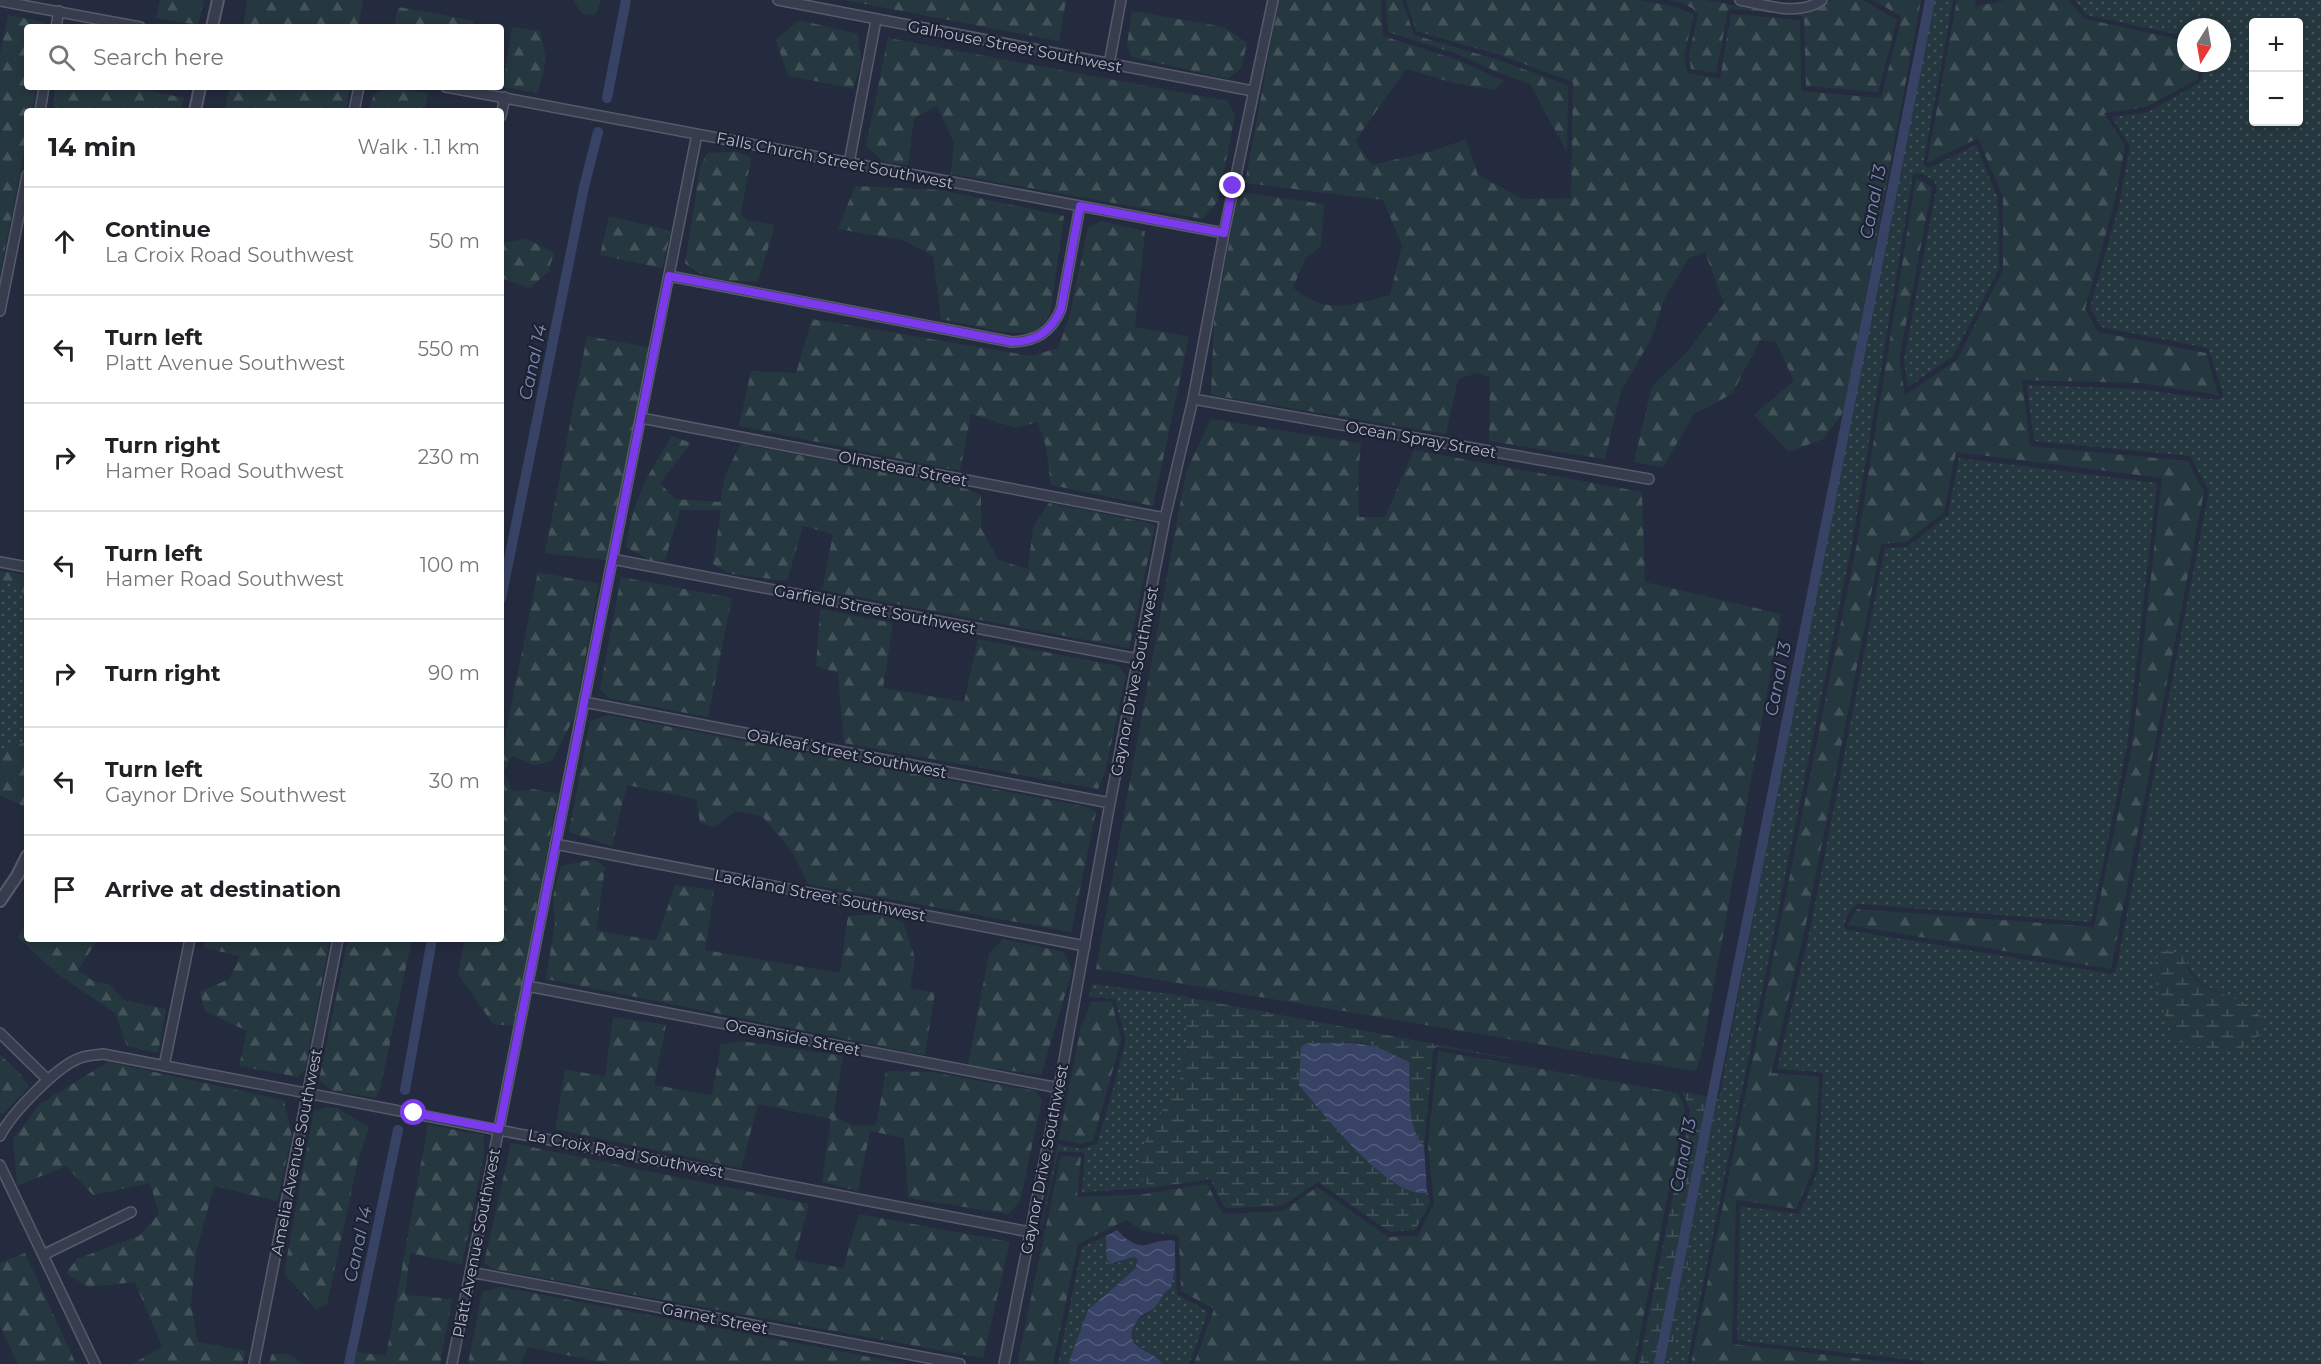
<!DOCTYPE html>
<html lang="en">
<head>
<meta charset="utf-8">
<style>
  body { margin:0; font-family:Montserrat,sans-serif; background:#f6f6f6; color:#202124 }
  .controls { position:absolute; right:18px; top:18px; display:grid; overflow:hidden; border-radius:6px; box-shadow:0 3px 9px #0003 }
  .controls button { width:54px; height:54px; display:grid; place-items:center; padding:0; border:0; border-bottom:2px solid #e0e0e0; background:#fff; color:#202124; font:30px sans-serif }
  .compass { position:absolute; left:2177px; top:18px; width:54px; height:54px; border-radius:50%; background:#fff; box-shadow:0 3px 9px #0003; rotate:191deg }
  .stop { position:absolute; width:18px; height:18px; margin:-14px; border:4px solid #7c3aed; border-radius:50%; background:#fff }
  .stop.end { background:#7c3aed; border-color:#fff; box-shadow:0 2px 6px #0008 }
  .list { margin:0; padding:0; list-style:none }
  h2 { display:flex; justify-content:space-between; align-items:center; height:78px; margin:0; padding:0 24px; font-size:26px }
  h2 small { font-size:20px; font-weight:400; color:#757577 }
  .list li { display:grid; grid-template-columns:39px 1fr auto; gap:18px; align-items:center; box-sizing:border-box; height:108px; padding:0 24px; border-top:2px solid #e0e0e0 }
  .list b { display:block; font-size:22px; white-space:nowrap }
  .list p { margin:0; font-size:20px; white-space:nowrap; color:#757577 }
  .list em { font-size:20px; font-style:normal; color:#757577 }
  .icon { flex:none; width:33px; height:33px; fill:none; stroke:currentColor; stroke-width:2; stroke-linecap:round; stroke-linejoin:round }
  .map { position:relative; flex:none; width:2321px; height:1364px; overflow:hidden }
  .search { position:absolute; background:#fff; box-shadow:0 3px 9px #0003; left:24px; top:24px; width:480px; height:66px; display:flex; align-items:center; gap:15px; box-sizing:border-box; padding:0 21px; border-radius:6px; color:#757577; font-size:22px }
  .panel { position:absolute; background:#fff; box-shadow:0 3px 9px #0003; left:24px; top:108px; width:480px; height:834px; border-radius:6px }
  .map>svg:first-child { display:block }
  .grass { fill:url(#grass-dots); fill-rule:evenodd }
  .forest { fill:url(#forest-firs) }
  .wetland { fill:url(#wetland-marsh) }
  .water { fill:url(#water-waves) }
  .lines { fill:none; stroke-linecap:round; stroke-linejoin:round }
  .canal { stroke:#384265; stroke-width:10 }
  .minor-casing { stroke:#565b6c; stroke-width:12 }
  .tertiary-casing { stroke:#565b6c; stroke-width:14 }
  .minor { stroke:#383d4e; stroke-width:9 }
  .tertiary { stroke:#383d4e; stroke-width:10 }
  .route { stroke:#7c3aed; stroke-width:8 }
  .labels { text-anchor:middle; stroke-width:4.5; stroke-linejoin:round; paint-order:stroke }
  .street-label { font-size:16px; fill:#b4b8c9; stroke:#1d2233 }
  .water-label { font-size:18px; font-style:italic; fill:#7c89b1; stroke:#1d2233 }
</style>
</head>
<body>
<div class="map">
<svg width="2321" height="1364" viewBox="0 0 2321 1364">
  <defs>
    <pattern id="grass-dots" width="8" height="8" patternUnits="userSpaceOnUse" patternTransform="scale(1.5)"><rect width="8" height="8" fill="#26383f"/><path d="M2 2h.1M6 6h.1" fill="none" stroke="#435359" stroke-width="1.8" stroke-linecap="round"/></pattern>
    <pattern id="forest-firs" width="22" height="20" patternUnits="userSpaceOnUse" patternTransform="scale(1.5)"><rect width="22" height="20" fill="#26383f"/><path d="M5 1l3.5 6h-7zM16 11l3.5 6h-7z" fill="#435359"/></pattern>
    <pattern id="wetland-marsh" width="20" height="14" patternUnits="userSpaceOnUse" patternTransform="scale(1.5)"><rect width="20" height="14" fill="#26383f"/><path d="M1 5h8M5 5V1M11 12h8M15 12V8" fill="none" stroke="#435359"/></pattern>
    <pattern id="water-waves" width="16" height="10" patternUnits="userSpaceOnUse" patternTransform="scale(1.5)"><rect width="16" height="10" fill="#384265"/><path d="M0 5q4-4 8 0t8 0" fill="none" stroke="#525b7a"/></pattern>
  </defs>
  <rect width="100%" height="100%" fill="#242b3e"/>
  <path class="grass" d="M 1926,0 L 1953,0 L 1923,165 L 1929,168 L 1976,145 L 1998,198 L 1999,269 L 1953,356 L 1908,387 L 1904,360 L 1937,186 C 1934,179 1920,171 1913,174 L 1853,538 L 1687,1364 L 1669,1364 Z
    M 2075,0 L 2321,0 L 2321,1364 L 1925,1364 L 1921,1361 L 1737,1340 L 1740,1206 L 1799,1214 L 1818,1171 L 1823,1074 L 1819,1072 L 1777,1069 L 1810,930 L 1885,548 L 1907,547 L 1948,515 L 1959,458 L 2157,483 L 2127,746 L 2091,922 L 1858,904 C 1851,907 1844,920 1844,927 L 1847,930 L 2111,974 L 2116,970 L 2209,491 L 2190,456 L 2034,441 L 2027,385 L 2139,389 L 2217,400 L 2222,398 L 2223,393 L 2208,348 L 2101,327 L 2090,308 L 2119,205 L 2130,147 L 2112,117 L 2148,112 L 2199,83 L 2202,79 L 2203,63 L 2222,63 L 2222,27 L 2186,27 L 2186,36 L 2087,15 ZM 2254,22 L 2298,22 L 2298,122 L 2254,122 ZM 2185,958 C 2194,983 2207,987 2230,997 L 2204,1049 Z
    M 0,581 C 11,584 24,589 27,600 L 27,742 L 5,748 L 0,764 Z
    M 1092,984 L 1186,996 L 1186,1042 L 1182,1075 L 1142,1147 L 1141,1177 L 1150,1188 L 1082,1192 L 1085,1154 L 1082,1152 L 1058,1152 L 1029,1285 L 1058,1144 L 1080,1149 L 1097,1144 L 1115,1083 L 1126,1040 L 1115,999 L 1089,997 Z
    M 1106,1236 L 1115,1264 L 1134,1257 L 1139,1258 L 1135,1269 L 1088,1310 L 1068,1364 L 1058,1364 L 1082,1247 Z
    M 1175,1255 L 1177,1294 L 1208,1312 L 1189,1364 L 1162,1364 C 1157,1353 1141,1350 1133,1340 C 1130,1317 1144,1320 1155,1307 C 1158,1303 1162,1296 1165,1291 C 1171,1283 1174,1265 1175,1255 Z"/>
  <path class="forest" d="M 160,0 L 204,0 L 198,25 L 156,18 Z
    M 247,0 L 360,0 L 363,1 L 358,27 L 243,27 Z
    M 573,0 L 601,0 L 595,15 L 582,14 Z
    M 844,0 L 1066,0 L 1059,41 Z
    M 1279,0 L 1381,0 L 1383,36 L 1455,59 L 1504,81 L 1494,90 L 1454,83 L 1406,69 L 1355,141 L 1372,165 L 1436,150 L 1466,139 L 1478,175 L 1523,199 L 1571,198 L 1573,82 L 1500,55 L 1416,31 L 1406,0 L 1639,0 L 1677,7 L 1694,15 L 1684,55 L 1687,73 L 1720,79 L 1731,14 L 1800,20 L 1801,91 L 1881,98 L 1902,17 L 1873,0 L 1921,0 L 1844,411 L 1823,439 L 1789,452 L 1754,415 L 1794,381 L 1776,342 L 1760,340 L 1732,394 L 1694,414 L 1663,467 L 1634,462 L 1652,386 L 1688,351 L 1724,303 L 1705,252 L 1689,258 L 1665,297 L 1651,339 L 1621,391 L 1605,459 L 1489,441 L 1490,377 L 1477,373 L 1458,379 L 1446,434 L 1211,395 L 1214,321 L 1239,192 L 1324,204 L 1321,246 L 1305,259 L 1293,288 C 1329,316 1350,305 1390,295 L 1402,245 L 1383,200 L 1245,183 Z
    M 1386,0 L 1402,0 L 1414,35 L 1498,60 L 1568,85 L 1567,152 L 1530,84 L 1504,75 L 1457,54 L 1388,32 Z
    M 1668,0 L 1705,0 L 1777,13 L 1731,9 L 1728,10 L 1716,73 L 1691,69 L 1689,55 L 1698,14 C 1692,5 1678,2 1668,0 Z
    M 1832,0 L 1863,0 L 1897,20 L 1878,92 L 1806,86 L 1804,19 L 1802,16 L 1791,14 C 1807,15 1819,9 1832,0 Z
    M 1957,0 L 1976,0 L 1975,7 L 2006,0 L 2068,0 L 2085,19 L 2186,41 L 2186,63 L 2198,63 L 2198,79 L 2146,107 L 2104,113 L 2125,146 L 2114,204 L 2085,309 L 2098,332 L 2206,353 L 2218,395 L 2140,383 L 2022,380 L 2030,446 L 2188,461 L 2204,492 L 2111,969 L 1848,925 L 1857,909 L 2094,927 L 2132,747 L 2162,478 L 1956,452 L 1944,512 L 1906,542 L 1881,544 L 1805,929 L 1771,1073 L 1819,1077 L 1814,1168 L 1796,1209 L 1736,1200 L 1732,1344 L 1905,1364 L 1691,1364 L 1858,539 L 1916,178 L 1932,187 L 1899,360 L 1905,395 L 1957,360 L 2003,270 L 2003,197 L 1978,138 L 1927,163 Z
    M 398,7 L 475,21 L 474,27 L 394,27 Z
    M 1132,11 L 1224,27 L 1247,43 L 1241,68 L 1228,79 L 1132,57 L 1127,44 Z
    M 8,15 L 43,22 L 46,27 L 27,27 L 27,87 L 37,87 L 32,111 L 27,111 L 27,138 L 0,274 L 0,55 Z
    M 799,20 L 858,34 L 861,63 L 853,88 L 788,76 L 776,40 Z
    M 512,27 L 540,31 L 546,59 L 538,93 L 503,87 Z
    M 888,38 L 1228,101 L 1235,115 L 1218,201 L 1203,219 L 951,174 L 954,143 L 937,106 L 914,118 L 908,165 L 884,162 L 866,146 Z
    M 55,87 L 129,87 L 184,98 L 181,111 L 53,111 Z
    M 230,87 L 347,87 L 349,89 L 346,111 L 224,111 Z
    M 386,87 L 428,93 L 425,111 L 368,111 L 374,95 Z
    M 738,152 L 751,158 L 741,213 L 747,220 L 775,225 L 758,281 C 735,282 702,280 685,263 L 700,168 L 707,153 Z
    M 855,186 L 941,190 L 1064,216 L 1050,314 L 1035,333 L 1003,332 L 941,319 L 933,256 L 903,240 L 838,229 Z
    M 609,216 L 671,231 L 662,268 L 600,255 Z
    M 1101,221 L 1145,231 L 1135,327 L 1189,337 L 1153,506 L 1051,485 L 1046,447 L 1038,422 L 1016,428 L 971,414 L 960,471 L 739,426 L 751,371 L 796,373 L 812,319 L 1031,356 L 1058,348 L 1069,318 L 1088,228 Z
    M 527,239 L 554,253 L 548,272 L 530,288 L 501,278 L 501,243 Z
    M 587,336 L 652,348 L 606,560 L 545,553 Z
    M 1211,419 L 1361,443 L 1358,476 L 1359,517 L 1385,517 L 1414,450 L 1642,492 L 1645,582 L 1781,614 L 1702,1051 L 1696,1071 L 1096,969 L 1186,472 Z
    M 672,436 L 691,443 L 660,483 L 675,499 L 720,502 L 725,475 L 741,444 L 960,486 L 981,495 L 981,528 L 998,560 L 1028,569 L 1033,527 L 1049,503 L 1149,523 L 1155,526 L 1129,648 L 822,590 L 833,534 L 803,526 L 787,581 L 732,574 L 713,564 L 721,510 L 680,510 L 665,560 L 652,561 L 626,547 C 631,504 649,471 672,436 Z
    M 0,571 L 27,575 L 27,600 C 24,589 11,584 0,581 Z
    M 538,572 L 599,584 L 574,717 L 552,761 L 534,765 L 512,756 L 504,772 L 513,792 L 533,789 L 558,794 L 514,1026 L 493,1024 L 458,974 L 465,939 L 501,939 L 501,757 Z
    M 621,577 L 732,598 L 708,717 L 608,698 L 600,689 Z
    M 820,609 L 893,623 L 883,688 L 964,702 L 978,639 L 1118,666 L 1126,675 L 1105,772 L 1098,789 L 844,743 L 838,673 L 816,666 Z
    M 608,715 L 1087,807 L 1096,812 L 1071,932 L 808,884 L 792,851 L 762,816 L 735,811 L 715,827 L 700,823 L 696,799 L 627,785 L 612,846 L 569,832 L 590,721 Z
    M 27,742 L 27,808 L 0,795 L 0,764 L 5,748 Z
    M 594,859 L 605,867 L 596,930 L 656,941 L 675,885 L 714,890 L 705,950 L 840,973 L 848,916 L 879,914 L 903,922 L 915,958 L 910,988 L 935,993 L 925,1055 L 546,979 L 555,924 L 553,896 L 561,866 Z
    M 27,919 L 27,939 L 98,939 L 78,970 L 93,981 L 109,984 L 124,1000 L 166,1009 L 158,1053 L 127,1046 L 115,1013 L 59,975 L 18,938 Z
    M 204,939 L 330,939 L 305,1069 L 298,1077 L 239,1066 L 247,1031 L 205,1011 L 200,992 L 229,979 L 240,956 L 204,948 Z
    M 348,939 L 412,939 L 380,1089 L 376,1098 L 333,1091 L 319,1080 Z
    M 1003,939 L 1064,952 L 1072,971 L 1041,1075 L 968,1065 L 989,953 Z
    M 1092,1001 L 1112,1002 L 1121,1040 L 1093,1141 L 1081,1144 L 1059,1139 L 1081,1026 Z
    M 613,1017 L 666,1025 L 654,1085 L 712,1095 L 721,1045 L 741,1041 L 843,1056 L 834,1110 L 837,1118 L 854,1126 L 876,1125 L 886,1071 L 931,1072 L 1035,1091 L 1042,1100 L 1020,1201 L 1008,1214 L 908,1198 L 904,1138 L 870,1131 L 858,1191 L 822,1182 L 831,1119 L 758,1104 L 741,1168 L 555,1129 L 565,1069 L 605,1077 Z
    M 1438,1051 L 1678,1093 L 1685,1109 L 1634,1364 L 1194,1364 L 1214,1309 L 1181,1291 L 1179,1236 L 1144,1231 L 1126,1220 L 1078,1244 L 1053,1364 L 1017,1364 L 1061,1156 L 1081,1157 L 1077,1197 L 1139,1195 L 1207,1184 L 1223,1214 L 1283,1211 L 1317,1187 L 1388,1237 L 1418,1236 L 1434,1204 L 1428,1144 Z
    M 0,1055 L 18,1071 L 29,1087 L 3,1114 L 0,1112 Z
    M 108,1062 L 284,1100 L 292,1136 L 277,1201 L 214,1186 L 196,1252 L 191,1305 L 198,1342 L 246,1351 L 243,1364 L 132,1364 L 162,1347 L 135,1282 L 88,1287 L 66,1273 L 77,1259 L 139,1236 L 159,1214 L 150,1183 L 93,1195 L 66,1166 L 17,1186 L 13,1139 L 40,1104 Z
    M 328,1107 L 337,1108 L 369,1127 L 358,1161 L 327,1304 L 316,1309 L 284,1273 L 314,1111 Z
    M 428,1125 L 483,1135 L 484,1154 L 462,1264 L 410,1253 L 405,1295 L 452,1299 L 440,1364 L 355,1364 L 357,1352 L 386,1356 Z
    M 511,1143 L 809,1204 L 794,1259 L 843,1268 L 859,1214 L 1010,1242 L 983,1358 L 493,1269 L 484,1263 Z
    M 25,1253 L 76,1364 L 18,1364 L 0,1326 L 0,1263 Z
    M 501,1287 L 906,1364 L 609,1364 L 528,1347 L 520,1364 L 468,1364 L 482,1292 Z
    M 272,1354 L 290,1354 L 303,1364 L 268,1364 Z"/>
  <path class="wetland" d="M 2162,949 C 2193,955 2178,961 2194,978 C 2209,994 2236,995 2253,1008 C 2256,1011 2259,1016 2262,1019 L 2262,1033 L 2236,1053 L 2204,1049 L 2174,1038 C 2166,1021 2152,981 2155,962 C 2156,958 2160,953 2162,949 Z
    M 1186,997 L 1519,1060 L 1436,1047 L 1433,1051 L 1424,1146 C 1407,1129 1409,1096 1410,1075 C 1400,1065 1390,1053 1377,1047 C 1355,1038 1325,1044 1301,1047 L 1301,1053 L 1341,1133 L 1371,1164 L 1391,1181 L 1427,1193 L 1428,1191 L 1430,1203 L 1415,1230 L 1390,1232 L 1318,1182 L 1282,1206 L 1225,1208 L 1210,1179 L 1150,1188 L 1141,1177 L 1142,1147 L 1182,1075 L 1186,1042 Z
    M 1682,1092 L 1719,1099 L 1669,1364 L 1639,1364 L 1690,1110 Z"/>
  <path class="water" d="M 1307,1043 L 1351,1043 L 1375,1046 L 1409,1062 C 1411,1086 1405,1127 1424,1146 L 1427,1193 C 1388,1198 1324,1114 1299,1085 L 1301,1047 Z
    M 1117,1230 C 1145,1259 1147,1237 1175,1241 L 1175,1266 L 1171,1288 C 1161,1293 1161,1302 1153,1309 C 1149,1312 1145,1313 1141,1316 C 1138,1319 1135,1324 1133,1328 C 1125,1350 1156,1350 1162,1364 L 1068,1364 L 1088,1310 L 1135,1269 L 1138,1259 L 1134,1257 L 1110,1264 L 1107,1258 L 1106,1236 Z"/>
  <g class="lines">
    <path class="canal" d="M 607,98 L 626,0
      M 501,599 L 584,187 L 598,132
      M 405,1090 L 432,939
      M 349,1364 L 398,1130
      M 1659,1364 L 1930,0"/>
    <g class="minor-casing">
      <path id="minor" d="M 778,0 L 1253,91
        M 1740,0 C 1765,5 1799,17 1822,0
        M 0,1 L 140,27
        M 56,27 L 59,11
        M 1109,64 L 1121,0
        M 446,87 L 1224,233
        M 40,111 L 44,87
        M 354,111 L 359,87
        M 501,116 L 505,97
        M 849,163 L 876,20
        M 669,276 L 1012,342 C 1037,341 1051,332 1061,309 L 1080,206
        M 0,311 L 27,175
        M 1193,399 L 1649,479
        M 641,418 L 1165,518
        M 612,559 L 1138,659
        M 0,562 L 27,567
        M 584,702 L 1110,803
        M 555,844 L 1085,946
        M 527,986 L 1059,1088
        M 0,1033 L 48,1080
        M 164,1066 L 190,939
        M 0,1136 C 11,1114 57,1066 80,1058 C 87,1055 96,1055 103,1054 L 1030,1232
        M 0,1165 L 95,1364
        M 43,1255 L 131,1212
        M 470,1272 L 960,1364
        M 254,1364 L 338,939
        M 452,1364 L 697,134
        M 1004,1364 L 1059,1088 L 1110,803 L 1165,518 L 1193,399 L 1224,233 L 1273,0"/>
    </g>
    <g class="tertiary-casing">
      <path id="tertiary" d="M 212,27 L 218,0
        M 195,111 L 200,87
        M 0,901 L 17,876 L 27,856"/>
    </g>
    <use href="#minor" class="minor"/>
    <use href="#tertiary" class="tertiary"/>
  </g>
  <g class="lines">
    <path class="route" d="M 414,1113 L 499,1129 L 669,276 L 1012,342 C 1037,341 1051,332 1061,309 L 1080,206 L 1224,233 L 1233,186"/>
  </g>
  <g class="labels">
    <g class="street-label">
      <text transform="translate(1015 46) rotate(11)" y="6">Galhouse Street Southwest</text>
      <text transform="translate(835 160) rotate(11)" y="6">Falls Church Street Southwest</text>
      <text transform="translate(1421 439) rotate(10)" y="6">Ocean Spray Street</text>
      <text transform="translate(903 468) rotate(11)" y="6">Olmstead Street</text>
      <text transform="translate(875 609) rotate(11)" y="6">Garfield Street Southwest</text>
      <text transform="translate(1134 681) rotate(-79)" y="6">Gaynor Drive Southwest</text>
      <text transform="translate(847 753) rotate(11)" y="6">Oakleaf Street Southwest</text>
      <text transform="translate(820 895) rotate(11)" y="6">Lackland Street Southwest</text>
      <text transform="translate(793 1037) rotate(11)" y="6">Oceanside Street</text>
      <text transform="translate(296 1152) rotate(-79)" y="6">Amelia Avenue Southwest</text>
      <text transform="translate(626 1153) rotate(11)" y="6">La Croix Road Southwest</text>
      <text transform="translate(1044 1159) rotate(-79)" y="6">Gaynor Drive Southwest</text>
      <text transform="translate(476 1243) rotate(-79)" y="6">Platt Avenue Southwest</text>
      <text transform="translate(715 1318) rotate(11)" y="6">Garnet Street</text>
    </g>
    <g class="water-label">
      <text transform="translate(1873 202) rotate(-79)" y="6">Canal 13</text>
      <text transform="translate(533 362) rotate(-78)" y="6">Canal 14</text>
      <text transform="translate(1778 679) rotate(-79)" y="6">Canal 13</text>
      <text transform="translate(1683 1155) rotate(-79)" y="6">Canal 13</text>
      <text transform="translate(358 1244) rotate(-78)" y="6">Canal 14</text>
    </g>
  </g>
</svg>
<div class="controls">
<button>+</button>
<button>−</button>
</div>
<svg class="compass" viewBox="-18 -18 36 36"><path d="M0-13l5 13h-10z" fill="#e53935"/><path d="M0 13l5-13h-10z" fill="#757577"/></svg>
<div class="stop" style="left:414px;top:1113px"></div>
<div class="stop end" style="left:1233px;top:186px"></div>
<div class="search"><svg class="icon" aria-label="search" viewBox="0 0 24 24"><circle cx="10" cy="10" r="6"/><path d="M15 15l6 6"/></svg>Search here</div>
<section class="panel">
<h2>14 min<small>Walk · 1.1 km</small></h2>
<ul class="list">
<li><svg class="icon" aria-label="ahead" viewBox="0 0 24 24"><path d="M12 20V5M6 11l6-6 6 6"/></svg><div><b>Continue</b><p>La Croix Road Southwest</p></div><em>50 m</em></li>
<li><svg class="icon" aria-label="left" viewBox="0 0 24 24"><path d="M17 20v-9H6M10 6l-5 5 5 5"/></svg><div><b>Turn left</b><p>Platt Avenue Southwest</p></div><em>550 m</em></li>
<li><svg class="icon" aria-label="right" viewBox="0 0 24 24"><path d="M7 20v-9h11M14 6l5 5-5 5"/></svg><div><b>Turn right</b><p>Hamer Road Southwest</p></div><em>230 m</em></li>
<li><svg class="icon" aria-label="left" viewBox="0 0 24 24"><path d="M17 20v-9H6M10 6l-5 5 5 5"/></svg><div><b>Turn left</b><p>Hamer Road Southwest</p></div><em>100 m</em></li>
<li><svg class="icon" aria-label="right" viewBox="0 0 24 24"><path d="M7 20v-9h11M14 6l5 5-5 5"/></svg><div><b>Turn right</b></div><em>90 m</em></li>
<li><svg class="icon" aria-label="left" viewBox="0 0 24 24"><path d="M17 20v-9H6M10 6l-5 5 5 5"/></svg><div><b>Turn left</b><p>Gaynor Drive Southwest</p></div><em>30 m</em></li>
<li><svg class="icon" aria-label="arrive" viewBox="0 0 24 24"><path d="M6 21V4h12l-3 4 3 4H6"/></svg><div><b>Arrive at destination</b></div></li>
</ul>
</section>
</div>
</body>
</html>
